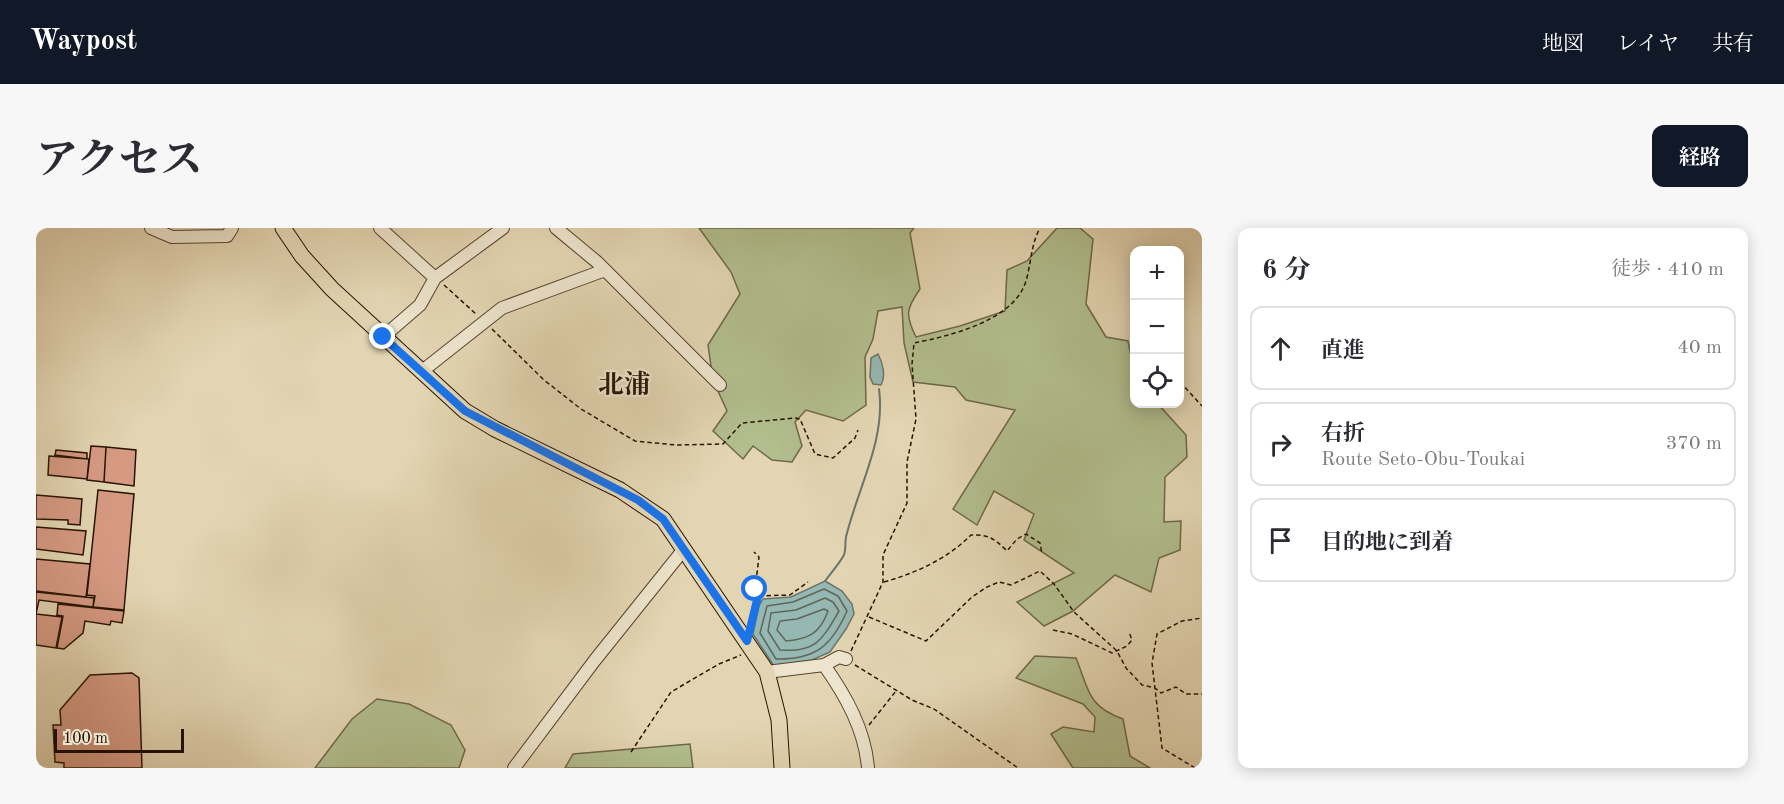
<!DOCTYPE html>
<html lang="ja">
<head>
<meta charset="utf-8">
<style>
  body { margin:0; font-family:"Old Standard TT","Noto Serif JP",serif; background:#f7f7f7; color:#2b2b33 }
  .controls { position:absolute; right:18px; top:18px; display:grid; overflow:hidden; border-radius:12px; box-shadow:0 3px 15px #0003 }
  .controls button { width:54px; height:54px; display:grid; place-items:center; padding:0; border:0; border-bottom:2px solid #e1e1e2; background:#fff; color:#2b2b33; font:30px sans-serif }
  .scale { position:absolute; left:18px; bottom:15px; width:130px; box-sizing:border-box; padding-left:6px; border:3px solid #281302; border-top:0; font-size:16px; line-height:21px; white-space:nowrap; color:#281302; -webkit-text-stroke:4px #ede4cd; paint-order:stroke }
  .stop { position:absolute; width:18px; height:18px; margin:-14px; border:4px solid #1a73e8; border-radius:50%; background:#fff }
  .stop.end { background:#1a73e8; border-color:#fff; box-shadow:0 2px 6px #0008 }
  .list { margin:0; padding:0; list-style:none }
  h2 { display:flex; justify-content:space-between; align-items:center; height:78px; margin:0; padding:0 24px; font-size:26px }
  h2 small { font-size:20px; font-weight:400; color:#7c7c81 }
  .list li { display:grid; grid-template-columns:39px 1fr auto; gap:18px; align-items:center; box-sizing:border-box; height:84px; margin:0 12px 12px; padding:0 12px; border:2px solid #e1e1e2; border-radius:12px }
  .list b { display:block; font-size:22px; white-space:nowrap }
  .list p { margin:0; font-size:20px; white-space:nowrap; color:#7c7c81 }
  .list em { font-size:20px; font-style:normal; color:#7c7c81 }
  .icon { flex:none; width:33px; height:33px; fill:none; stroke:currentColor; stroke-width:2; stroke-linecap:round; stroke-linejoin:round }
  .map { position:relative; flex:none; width:1166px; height:540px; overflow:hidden; border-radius:12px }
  header { display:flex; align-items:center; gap:36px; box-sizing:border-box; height:84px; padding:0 30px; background:#111827; color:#fff }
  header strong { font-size:28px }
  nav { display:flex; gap:33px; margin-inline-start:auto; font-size:21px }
  .intro { display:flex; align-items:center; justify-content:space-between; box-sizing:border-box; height:144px; padding:0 36px }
  h1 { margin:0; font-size:42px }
  .button { padding:15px 27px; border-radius:12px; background:#111827; color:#fff; font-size:21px; font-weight:700 }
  main { display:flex; gap:36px; padding:0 36px }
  aside { flex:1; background:#fff; border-radius:12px; box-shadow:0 3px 15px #0003 }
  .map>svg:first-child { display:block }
  .green { fill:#b2be8e; stroke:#6d6848; stroke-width:1.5 }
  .water { fill:#96b8b2; stroke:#6a766c; stroke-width:1.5 }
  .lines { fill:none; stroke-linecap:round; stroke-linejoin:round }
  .shore { stroke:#5f665a; stroke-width:1.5 }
  .stream { stroke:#6a766c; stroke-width:2 }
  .building { fill:#d69a83; stroke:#281302; stroke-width:1.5 }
  .minor-casing { stroke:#57442e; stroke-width:14 }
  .major-casing { stroke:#281302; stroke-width:17 }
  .path { stroke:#281302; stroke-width:1.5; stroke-dasharray:4.5 3; stroke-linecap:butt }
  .minor { stroke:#ede4cd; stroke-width:12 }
  .major { stroke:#e3d5b2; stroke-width:15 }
  .route { stroke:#1a73e8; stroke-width:8 }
  .labels { text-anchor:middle; stroke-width:4.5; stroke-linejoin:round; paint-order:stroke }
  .quarter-label { font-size:26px; font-weight:bold; fill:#281302; stroke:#ede4cd }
</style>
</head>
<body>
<header>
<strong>Waypost</strong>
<nav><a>地図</a><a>レイヤ</a><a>共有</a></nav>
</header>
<div class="intro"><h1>アクセス</h1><a class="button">経路</a></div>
<main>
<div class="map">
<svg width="1166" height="540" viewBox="0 0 1166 540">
  <rect width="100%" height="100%" fill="#e3d5b2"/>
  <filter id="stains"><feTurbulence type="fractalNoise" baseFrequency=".00333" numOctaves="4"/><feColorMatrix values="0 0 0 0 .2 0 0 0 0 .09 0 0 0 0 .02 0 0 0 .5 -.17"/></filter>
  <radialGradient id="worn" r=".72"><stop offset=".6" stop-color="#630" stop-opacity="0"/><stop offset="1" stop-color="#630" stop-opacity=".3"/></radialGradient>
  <path class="green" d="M 663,0 L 878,0 L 874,5 L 884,61 C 870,81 869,87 880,109 L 924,98 L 969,83 L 971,42 L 991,33 L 1021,0 L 1044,0 L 1057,11 L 1050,76 L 1070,109 L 1092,113 L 1095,128 L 1098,129 L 1098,176 L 1122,176 L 1150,207 L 1151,229 L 1129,249 L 1128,294 L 1145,293 L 1144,322 L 1123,330 L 1115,364 L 1079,347 L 1037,383 L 1008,398 L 981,374 L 1038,345 L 988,312 L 998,286 L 958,263 L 941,297 L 917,281 L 979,182 L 930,172 L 919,159 L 877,154 L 868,115 L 866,79 L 842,83 L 837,111 L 829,129 L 830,177 L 807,193 L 770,182 L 759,194 L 766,218 L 756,234 L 736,232 L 717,218 L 707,231 L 677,203 L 691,183 L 677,152 L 672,117 L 704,66 L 695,44 Z
    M 999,428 L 1040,430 C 1053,462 1051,478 1087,491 L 1094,528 L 1114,540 L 1037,540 L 1015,506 L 1027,499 L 1058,504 L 1059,489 L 1047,476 L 980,450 Z
    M 341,471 L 373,476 L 415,497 L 429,522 L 423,540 L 279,540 L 316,491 Z
    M 654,516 L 657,540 L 529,540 L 537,526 Z"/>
  <path class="water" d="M 842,126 C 847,135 850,148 845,157 L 837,156 L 834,149 L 835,130 Z
    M 789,353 L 806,363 L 816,376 L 818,386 L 810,401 L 794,424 L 776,432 L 738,438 L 717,406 L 723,378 L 727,371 L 755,369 Z"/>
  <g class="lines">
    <path class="shore" d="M 788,361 L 802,368 L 811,383 C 796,417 780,432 740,431 L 724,405 L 731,378 L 757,374 Z
      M 789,370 L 797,374 L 803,383 C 787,410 781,425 744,422 L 732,403 L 735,385 L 760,382 Z
      M 788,381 L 792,383 C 784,406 772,411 750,413 L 741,402 L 744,393 L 761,391 Z"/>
    <path class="stream" d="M 789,353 C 795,345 803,336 808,327 C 810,321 809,314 810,309 C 822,259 850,212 843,161"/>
  </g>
  <path class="building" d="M 55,218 L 70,219 L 68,254 L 51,252 Z
    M 70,219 L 100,222 L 98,258 L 68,254 Z
    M 20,222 L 51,225 L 51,231 L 19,227 Z
    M 13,228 L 53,231 L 51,251 L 12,247 Z
    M 62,262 L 98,266 L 88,382 L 57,379 L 59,368 L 51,367 Z
    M 0,267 L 46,271 L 44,297 L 32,296 L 32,292 L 0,291 Z
    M 0,299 L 50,303 L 47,327 L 0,321 Z
    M 0,331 L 54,336 L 50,369 L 0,363 Z
    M 0,364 L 58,370 L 57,379 L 3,372 L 0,386 Z
    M 22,376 L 88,383 L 86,395 L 75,393 L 74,397 L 49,393 L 47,405 L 28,421 L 21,420 L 27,388 L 21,387 Z
    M 0,386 L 26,389 L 20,420 L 0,417 Z
    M 96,445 L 103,450 L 106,540 L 28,540 L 28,535 L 19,534 L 17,497 L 25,497 L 24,482 L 54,447 Z"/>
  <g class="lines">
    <g class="minor-casing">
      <path id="minor" d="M 115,0 L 136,9 L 191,8 L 196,0
        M 344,0 L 399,50
        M 520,0 L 561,34 L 684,157
        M 347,109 L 384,77 L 399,50 L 467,0
        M 385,144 L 466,80 L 569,42
        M 788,437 C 810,468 829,502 832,540
        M 731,444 L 788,437 L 803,429 L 810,431
        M 478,540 L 559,432 L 648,321"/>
    </g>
    <g class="major-casing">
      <path id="major" d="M 247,0 L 266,28 L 296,61 L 429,183 L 459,201 L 584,262 L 627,291 L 731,444 L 743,492 L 746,540"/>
    </g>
    <path class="path" d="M 408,57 L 440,86
      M 456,101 L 508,152 L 545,181 L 599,213 L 640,217 L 687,216 L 706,195 L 759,190 L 764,191 L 779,226 L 797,230 L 819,210 L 822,202
      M 1144,154 L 1166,178
      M 848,354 C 880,345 911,331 935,307 C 952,306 959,311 971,323 L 981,311 L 990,306 L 1004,315 L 1006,326
      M 723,368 L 754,367 L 772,354
      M 833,389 L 890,413 L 936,369 L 951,359 L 963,354 L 975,357 L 1004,343 L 1018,356 L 1038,384 L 1081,423 L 1090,440 L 1106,457 L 1119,460 L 1125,465 L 1140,459 L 1150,466 L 1166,466
      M 716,398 L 722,368 L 719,361 L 723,329 L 718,324
      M 1017,402 L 1036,406 L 1076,425 L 1091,418 L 1096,412 L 1093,404
      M 815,423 L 847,354 L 847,327 L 871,275 L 871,234 L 880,191 L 876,136 L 878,115 C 913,108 978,93 990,53 C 995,36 995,16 1004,0
      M 819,437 L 876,472 L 898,481 L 982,540
      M 833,497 L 860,463
      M 595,524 L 635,464 L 683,436 L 705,427
      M 1159,540 L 1126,520 L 1116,435 L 1121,406 L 1146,393 L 1166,390"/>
    <use href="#minor" class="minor"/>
    <use href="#major" class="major"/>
  </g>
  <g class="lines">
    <path class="route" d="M 347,109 L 429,183 L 602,272 L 627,291 L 711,413 L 722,368 L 719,361"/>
  </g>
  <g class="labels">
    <g class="quarter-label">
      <text x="588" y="165">北浦</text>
    </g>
  </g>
  <rect width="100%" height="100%" filter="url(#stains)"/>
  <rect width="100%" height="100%" fill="url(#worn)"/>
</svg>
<div class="controls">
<button>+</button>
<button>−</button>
<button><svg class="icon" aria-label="locate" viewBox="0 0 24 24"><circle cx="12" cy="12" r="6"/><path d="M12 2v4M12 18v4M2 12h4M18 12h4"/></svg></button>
</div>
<div class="scale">100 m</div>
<div class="stop" style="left:719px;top:361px"></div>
<div class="stop end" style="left:347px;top:109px"></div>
</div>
<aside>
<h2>6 分<small>徒歩 · 410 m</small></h2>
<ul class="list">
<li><svg class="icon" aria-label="ahead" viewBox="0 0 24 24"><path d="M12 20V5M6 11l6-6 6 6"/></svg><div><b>直進</b></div><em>40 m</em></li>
<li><svg class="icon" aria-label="right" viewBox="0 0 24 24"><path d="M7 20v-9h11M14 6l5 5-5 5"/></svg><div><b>右折</b><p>Route Seto-Obu-Toukai</p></div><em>370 m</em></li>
<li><svg class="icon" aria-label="arrive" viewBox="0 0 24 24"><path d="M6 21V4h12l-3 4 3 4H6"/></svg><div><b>目的地に到着</b></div></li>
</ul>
</aside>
</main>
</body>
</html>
